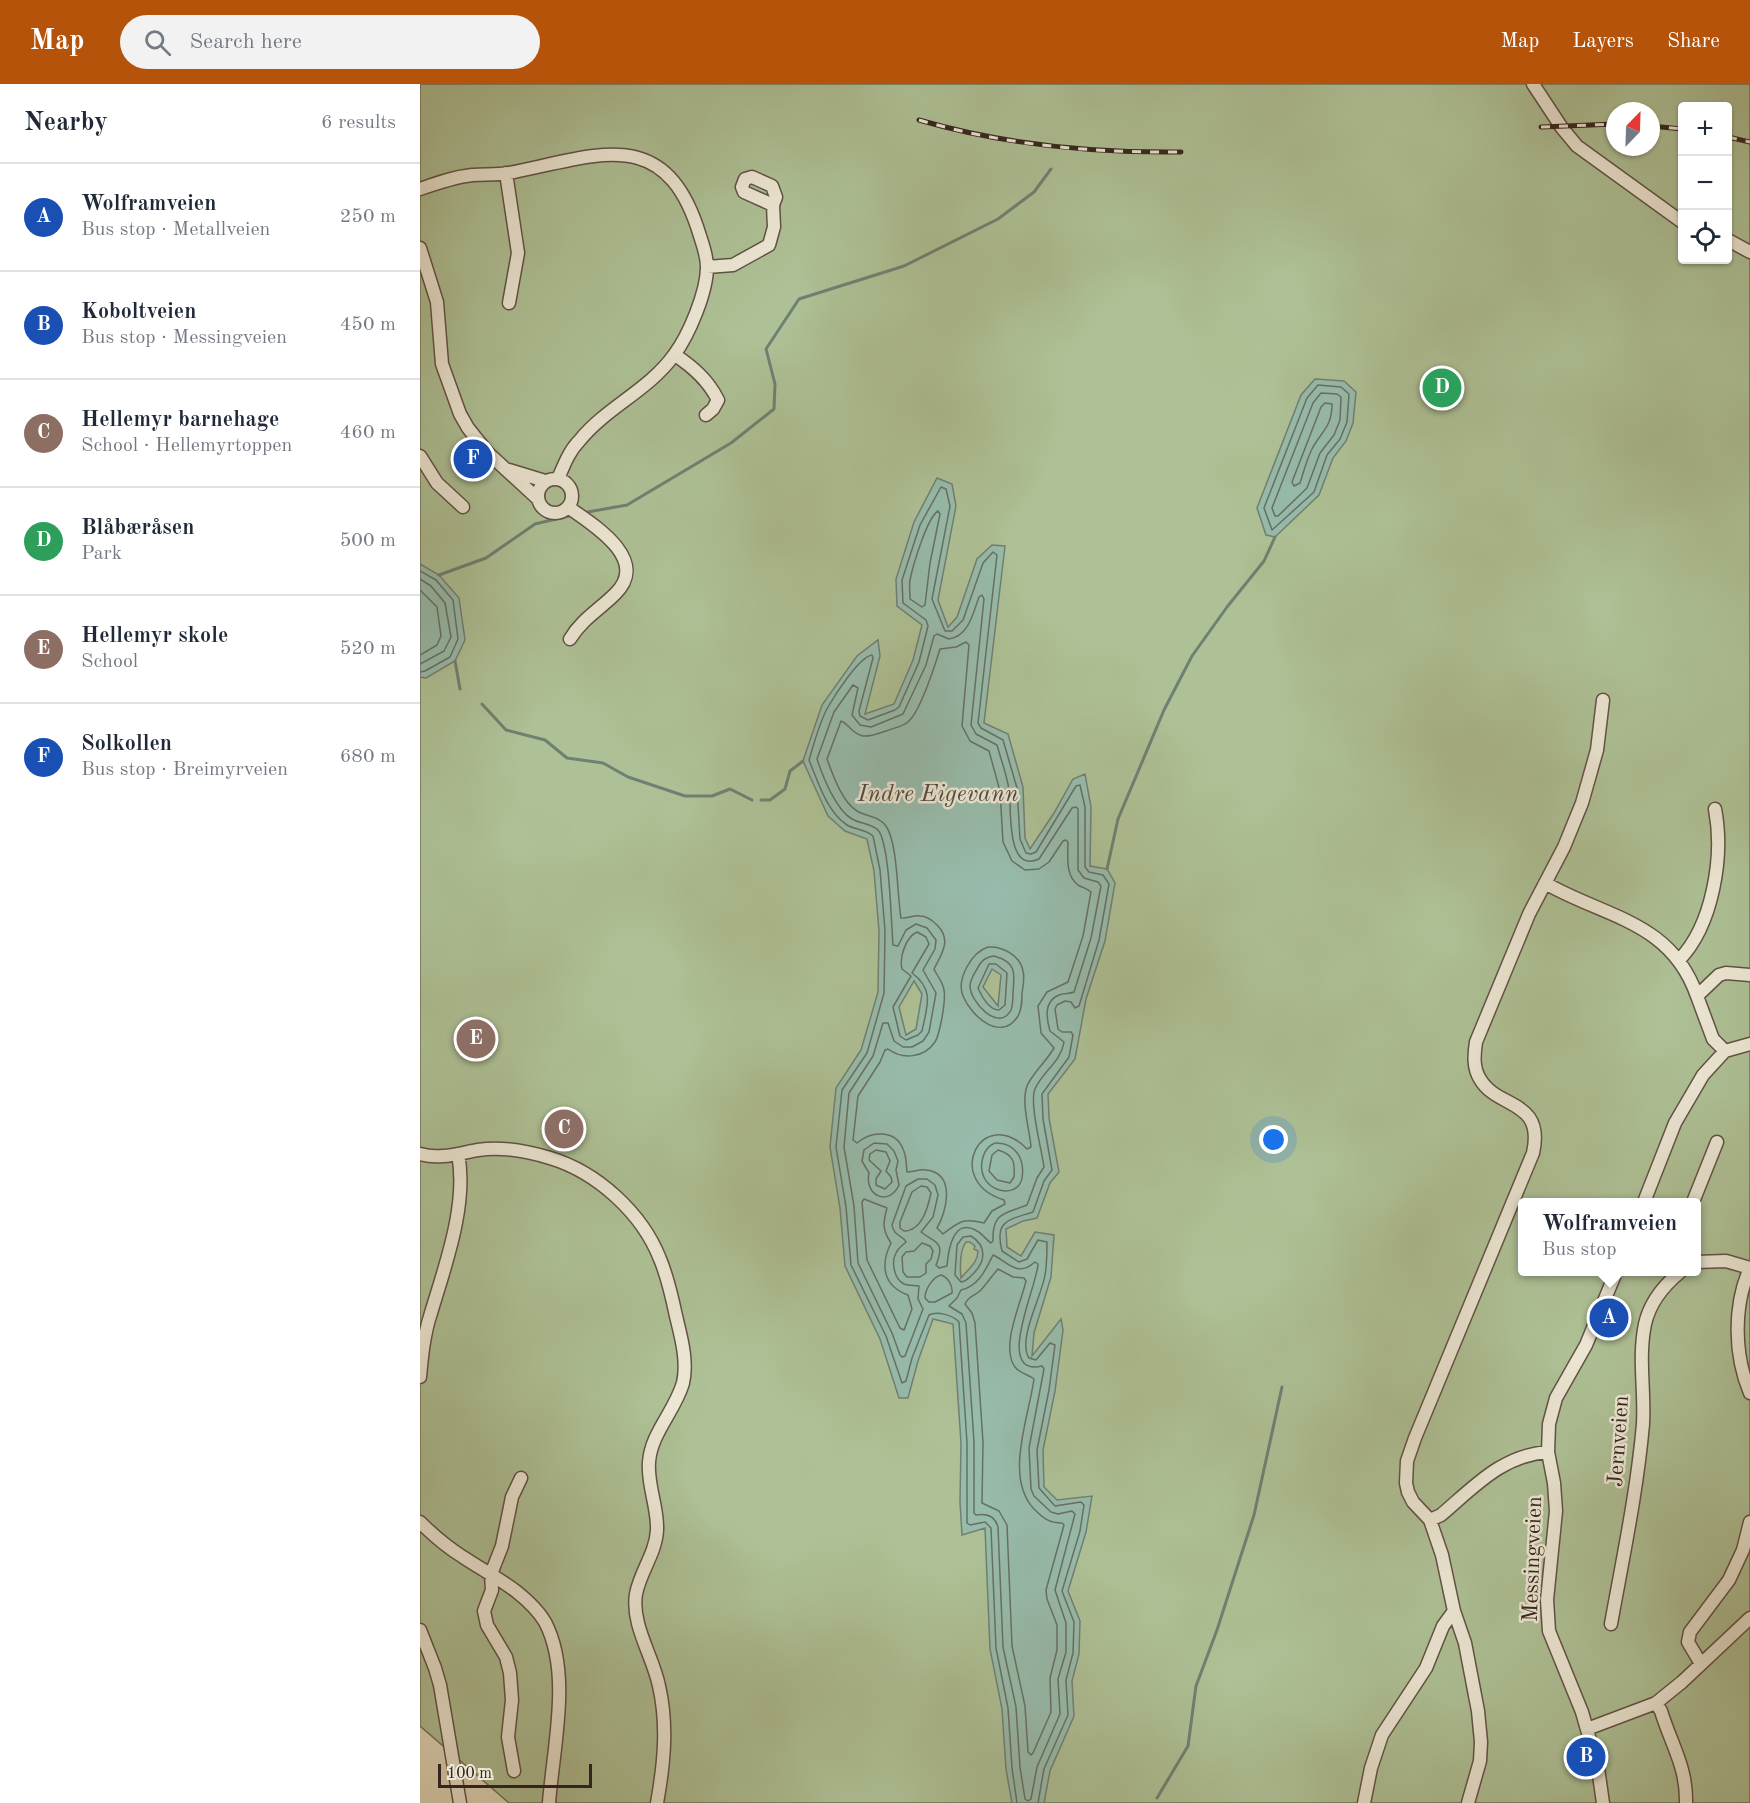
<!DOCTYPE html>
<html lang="en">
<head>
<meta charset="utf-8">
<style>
  body { margin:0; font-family:"Old Standard TT",serif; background:#f2f2f3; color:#1f2937 }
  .controls { position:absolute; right:18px; top:18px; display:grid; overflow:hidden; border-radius:6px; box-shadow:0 2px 4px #0004 }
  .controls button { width:54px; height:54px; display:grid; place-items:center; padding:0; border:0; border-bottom:2px solid #e0e1e3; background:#fff; color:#1f2937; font:30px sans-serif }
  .compass { position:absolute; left:1186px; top:18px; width:54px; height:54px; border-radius:50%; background:#fff; box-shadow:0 2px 4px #0004; rotate:23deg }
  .scale { position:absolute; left:18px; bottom:15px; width:154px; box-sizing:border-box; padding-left:6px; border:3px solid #35251e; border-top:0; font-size:16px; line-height:21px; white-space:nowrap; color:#35251e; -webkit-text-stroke:4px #ede8d5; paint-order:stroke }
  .you { position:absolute; left:854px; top:1056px; width:21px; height:21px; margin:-15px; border:4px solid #fff; border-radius:50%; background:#1a73e8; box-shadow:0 0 0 9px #1a73e833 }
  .badge { display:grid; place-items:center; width:39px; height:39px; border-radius:50%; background:#b45309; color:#fff; font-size:20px; font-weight:700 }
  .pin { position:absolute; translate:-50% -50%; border:3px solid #fff; box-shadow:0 2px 6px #0006 }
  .popup { position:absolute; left:1098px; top:1114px; width:183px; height:78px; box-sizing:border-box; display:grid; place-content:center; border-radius:6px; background:#fff; filter:drop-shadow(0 2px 4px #0005); font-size:20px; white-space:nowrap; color:#747a83 }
  .popup b { font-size:22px; color:#1f2937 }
  .popup::after { content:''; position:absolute; left:50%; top:100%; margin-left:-12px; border:12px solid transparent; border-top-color:#fff }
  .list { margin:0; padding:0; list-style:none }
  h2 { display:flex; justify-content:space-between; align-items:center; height:78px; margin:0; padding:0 24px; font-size:26px }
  h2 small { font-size:20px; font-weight:400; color:#747a83 }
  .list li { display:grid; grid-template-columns:39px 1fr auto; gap:18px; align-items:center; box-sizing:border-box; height:108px; padding:0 24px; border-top:2px solid #e0e1e3 }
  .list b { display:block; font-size:22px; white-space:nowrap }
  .list p { margin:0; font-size:20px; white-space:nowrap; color:#747a83 }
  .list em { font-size:20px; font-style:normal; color:#747a83 }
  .icon { flex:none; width:33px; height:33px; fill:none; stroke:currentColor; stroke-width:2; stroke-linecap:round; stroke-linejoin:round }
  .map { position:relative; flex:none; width:1330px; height:1719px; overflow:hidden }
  header { display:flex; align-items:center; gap:36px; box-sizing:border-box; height:84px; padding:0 30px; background:#b45309; color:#fff }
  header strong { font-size:28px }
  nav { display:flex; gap:33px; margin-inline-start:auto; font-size:21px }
  .search { width:420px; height:54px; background:#f2f2f3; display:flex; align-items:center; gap:15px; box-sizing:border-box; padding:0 21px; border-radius:33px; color:#747a83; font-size:22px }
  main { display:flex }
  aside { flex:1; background:#fff }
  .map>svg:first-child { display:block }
  .green { fill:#aec196; stroke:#72735a; stroke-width:1.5; fill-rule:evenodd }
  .water { fill:#97bcac; stroke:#708073; stroke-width:1.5; fill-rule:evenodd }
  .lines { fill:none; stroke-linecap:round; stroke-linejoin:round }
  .shore { stroke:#667065; stroke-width:1.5 }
  .stream { stroke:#708073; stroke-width:3 }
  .minor-casing { stroke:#615246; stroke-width:15 }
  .minor { stroke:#ede8d5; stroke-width:12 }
  .rail-casing { stroke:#35251e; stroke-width:5 }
  .rail { stroke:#ede8d5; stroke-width:3; stroke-dasharray:9; stroke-linecap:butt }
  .labels { text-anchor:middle; stroke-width:5; stroke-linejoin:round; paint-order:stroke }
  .street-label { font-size:22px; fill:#35251e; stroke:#ede8d5 }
  .water-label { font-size:24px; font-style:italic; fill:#4e4b42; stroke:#ede8d5 }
</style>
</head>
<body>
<header>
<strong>Map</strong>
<div class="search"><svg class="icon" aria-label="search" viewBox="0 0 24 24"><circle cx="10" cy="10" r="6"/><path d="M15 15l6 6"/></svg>Search here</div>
<nav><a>Map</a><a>Layers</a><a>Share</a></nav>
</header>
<main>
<aside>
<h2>Nearby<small>6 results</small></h2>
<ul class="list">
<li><span class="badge" style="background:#1a4fb4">A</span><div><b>Wolframveien</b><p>Bus stop · Metallveien</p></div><em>250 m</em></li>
<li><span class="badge" style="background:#1a4fb4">B</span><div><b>Koboltveien</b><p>Bus stop · Messingveien</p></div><em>450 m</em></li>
<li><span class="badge" style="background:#8d6e63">C</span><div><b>Hellemyr barnehage</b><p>School · Hellemyrtoppen</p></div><em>460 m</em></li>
<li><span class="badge" style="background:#2e9e5b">D</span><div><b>Blåbæråsen</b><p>Park</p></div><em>500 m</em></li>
<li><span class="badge" style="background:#8d6e63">E</span><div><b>Hellemyr skole</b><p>School</p></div><em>520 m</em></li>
<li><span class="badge" style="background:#1a4fb4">F</span><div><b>Solkollen</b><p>Bus stop · Breimyrveien</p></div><em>680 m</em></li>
</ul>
</aside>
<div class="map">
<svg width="1330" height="1719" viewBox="0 0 1330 1719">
  <rect width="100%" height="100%" fill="#e4dbbe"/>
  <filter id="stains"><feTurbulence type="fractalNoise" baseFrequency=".00333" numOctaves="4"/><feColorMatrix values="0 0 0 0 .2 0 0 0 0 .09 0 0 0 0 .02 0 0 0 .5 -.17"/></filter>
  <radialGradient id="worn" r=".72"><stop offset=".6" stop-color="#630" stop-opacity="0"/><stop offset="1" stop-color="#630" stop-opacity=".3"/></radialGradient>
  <path class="green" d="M 0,0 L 1330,0 L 1330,1719 L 89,1719 L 0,1642 ZM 1262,22 L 1308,22 L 1308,176 L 1262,176 ZM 1195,27 L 1231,27 L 1231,63 L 1195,63 ZM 1102,1118 L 1276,1118 L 1276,1188 L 1102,1188 Z"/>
  <path class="water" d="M 895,295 L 924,297 L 936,308 L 933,339 L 926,357 L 913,374 L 899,411 L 855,453 L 846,451 L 837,424 L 881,311 Z
    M 517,394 L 532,400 L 536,422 L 518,516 L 528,543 L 537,533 L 557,475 L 572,461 L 585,462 L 564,639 L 588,650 L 603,703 L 605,754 L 610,765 L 634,729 L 653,695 L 665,690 L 671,723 L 670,782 L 687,785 L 695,799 L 685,857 L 666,915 L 655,975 L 628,1010 L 629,1034 L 639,1088 L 630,1099 L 617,1134 L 603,1137 L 586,1145 L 587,1163 L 601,1172 L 615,1148 L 634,1151 L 631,1193 L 614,1249 L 612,1272 L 641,1235 L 643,1246 L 635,1307 L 623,1366 L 624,1403 L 637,1416 L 672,1412 L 666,1448 L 648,1507 L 660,1537 L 659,1570 L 652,1597 L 654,1632 L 630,1687 L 624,1719 L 592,1719 L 586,1685 L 582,1625 L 570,1565 L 565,1444 L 542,1451 L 540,1418 L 541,1359 L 533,1240 L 513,1235 L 498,1277 L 488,1314 L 479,1314 L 460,1255 L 425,1182 L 420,1124 L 410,1063 L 416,1004 L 441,966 L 458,908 L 459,847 L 454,787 L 447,755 L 425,747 L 408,732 L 383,677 L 402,621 L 437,572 L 458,556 L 460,572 L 445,630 L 474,620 L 493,576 L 502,541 L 477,522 L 476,495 L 494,438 ZM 572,885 L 581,891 L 578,922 L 563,903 ZM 494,897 L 502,910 L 496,945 L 486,951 L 479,923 ZM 546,1158 L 550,1158 L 555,1162 L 554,1165 L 558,1167 C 558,1179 548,1185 541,1194 C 540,1183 539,1167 546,1158 Z
    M 0,480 L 19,491 L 39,514 L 45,556 L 35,577 L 6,594 L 0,593 Z"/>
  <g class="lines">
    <path class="shore" d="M 898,301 L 921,303 L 929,310 L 927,338 L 920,355 L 907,371 L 894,408 L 852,446 L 844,424 L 887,314 Z
      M 901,309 L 917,310 L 921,313 L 920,336 L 914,351 L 900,369 L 887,404 L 858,432 L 855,432 L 852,424 L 893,319 Z
      M 905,319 L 912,320 C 912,342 903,346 893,363 C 887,374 884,387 880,399 L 874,402 L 872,398 L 901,323 Z
      M 518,427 L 520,430 L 510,479 L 505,521 L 502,523 L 490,515 C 490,509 489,502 490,496 C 493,481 507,434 518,427 Z
      M 0,487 L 16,496 L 33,516 L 38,555 L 30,573 L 5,587 L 0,588
      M 0,495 L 11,502 L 25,519 L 31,553 L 24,567 L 0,580
      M 0,506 L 17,523 L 21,552 L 17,561 L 0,571
      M 562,511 L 564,515 L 551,641 L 556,650 L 577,661 C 581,676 587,691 589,706 C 592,723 585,790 619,775 L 652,724 L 656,723 L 658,725 L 658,786 L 664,794 L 678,798 L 681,802 L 671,854 L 654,908 C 650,910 644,909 639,911 C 624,917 626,933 630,947 L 644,958 C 641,978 623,987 615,1005 C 609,1019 622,1067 624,1083 L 617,1094 L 607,1121 C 585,1130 572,1128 573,1157 L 571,1159 C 566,1156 563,1150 557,1147 C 533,1132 528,1168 527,1182 L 519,1184 L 516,1181 C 526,1157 515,1159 501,1148 L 513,1133 L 518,1111 L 515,1101 L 507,1095 L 498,1095 L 486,1102 L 472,1141 C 474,1153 483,1151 486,1158 C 483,1161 478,1164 476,1169 C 471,1178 474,1195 484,1200 C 489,1202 494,1201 499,1202 L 498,1215 L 503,1225 L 485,1272 L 482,1273 L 480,1271 L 472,1249 L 438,1179 L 434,1122 L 424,1063 L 429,1009 L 453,972 L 463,939 L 468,939 L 474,957 L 483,963 L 492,963 L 503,957 L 509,948 L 516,909 L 503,886 L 515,865 L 516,856 L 507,844 L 496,840 L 486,846 L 478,862 L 473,861 C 471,839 470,760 458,746 C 451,739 440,740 432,735 C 416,726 403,693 397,675 L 414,628 L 433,601 L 438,604 L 432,631 L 440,641 L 451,643 L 483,630 L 506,581 L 514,552 L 517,550 L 529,555 C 549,552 553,529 559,513 Z
      M 546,558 L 549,561 L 542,642 L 550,657 L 569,667 L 580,707 L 583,758 L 592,777 L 605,786 L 619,785 L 629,778 L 643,757 L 646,756 L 648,758 C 648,773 645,791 658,801 C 663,804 667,804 671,808 L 663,852 L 648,898 L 627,908 L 618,922 L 621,949 L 634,964 C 627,976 616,986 609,998 C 599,1014 610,1046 611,1063 L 607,1065 C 562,1019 522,1097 584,1116 L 585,1120 L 572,1127 L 564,1139 C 542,1134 540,1137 523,1150 L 517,1144 C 527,1127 536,1089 506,1086 C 499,1085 493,1088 487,1088 C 486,1081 487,1073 483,1065 C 475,1045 451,1047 437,1059 L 433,1056 L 438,1012 L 460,978 L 465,966 L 468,965 C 483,976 504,974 515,958 C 520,950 526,916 524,906 C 523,898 517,892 514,885 C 522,869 532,856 517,841 C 512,836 507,832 500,832 C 493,831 487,835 481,834 C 477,812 478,759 466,742 C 459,732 447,733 437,727 C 422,718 413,691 407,675 L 421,637 C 429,640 432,650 443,652 C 451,653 459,649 466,647 C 473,644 482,643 488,638 C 501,627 515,581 520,565 L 536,563 Z
      M 497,848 L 506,853 L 509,860 L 492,889 C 515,906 507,922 502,947 L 498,951 L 486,956 L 480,952 L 473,923 L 491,892 L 482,885 C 479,873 486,853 497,848 Z
      M 568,863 C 582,862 600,871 603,887 C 605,894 603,902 602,909 C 602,917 602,925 598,932 C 581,959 551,932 543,912 C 536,895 552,868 568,863 Z
      M 574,872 C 596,878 595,888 593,908 C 593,913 593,921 591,926 C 579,949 550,918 550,902 C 550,896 554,890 557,885 C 561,877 565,873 574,872 Z
      M 569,880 L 576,880 L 587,889 L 585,921 L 579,926 C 569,926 562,913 558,904 Z
      M 454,1059 L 467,1060 L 474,1067 L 478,1077 L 476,1086 L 479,1101 C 469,1123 444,1112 449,1089 L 442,1077 L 444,1066 Z
      M 575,1059 C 596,1058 605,1076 602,1094 C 598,1118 553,1107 563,1073 C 565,1066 568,1062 575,1059 Z
      M 456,1066 L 466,1068 L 470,1077 L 466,1087 L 471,1093 L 472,1098 L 465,1105 L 456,1101 L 456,1095 L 461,1087 L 449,1076 L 450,1070 Z
      M 578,1066 C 594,1071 595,1078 594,1093 L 590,1099 L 577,1096 L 569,1087 L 572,1071 Z
      M 501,1102 L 507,1103 L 511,1109 C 508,1123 502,1147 484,1147 L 480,1144 L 480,1138 L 492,1108 Z
      M 444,1115 L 467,1124 C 463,1138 462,1146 471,1159 C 460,1181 463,1202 488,1211 L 492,1225 L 484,1246 L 480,1244 L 447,1176 L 442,1118 Z
      M 551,1152 C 567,1162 566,1177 553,1190 C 548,1194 548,1197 541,1198 L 535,1191 L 537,1161 L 543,1153 Z
      M 502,1159 L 510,1162 L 513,1167 L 511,1175 L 506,1180 L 506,1189 L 500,1193 L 487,1193 L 483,1188 L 482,1173 L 486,1168 L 494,1167 Z
      M 573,1171 C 588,1178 597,1194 615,1178 L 618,1180 C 618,1200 573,1293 622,1282 L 624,1285 L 609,1364 L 611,1405 L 614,1412 L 631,1428 L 638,1430 L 652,1427 L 655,1430 L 635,1506 L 646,1539 L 646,1568 L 638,1595 L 640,1630 L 617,1683 L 611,1715 L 608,1717 L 605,1715 L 600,1683 L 596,1623 L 583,1563 L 578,1443 C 575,1432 567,1429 556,1431 L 554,1429 L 554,1358 L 546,1239 L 542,1230 L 529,1222 L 537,1214 L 541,1206 C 559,1202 566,1185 573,1171 Z
      M 578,1185 L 593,1193 L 604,1194 L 606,1197 C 601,1219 580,1263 595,1283 C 600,1290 608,1290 614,1295 C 609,1333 584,1393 614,1425 C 623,1434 629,1439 642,1439 L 644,1441 L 626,1506 L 627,1515 L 637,1541 L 637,1566 L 630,1594 L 631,1628 L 613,1669 L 611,1671 L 608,1668 L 605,1622 L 592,1562 L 587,1441 L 579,1427 L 562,1419 L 563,1358 L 555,1239 L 552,1229 L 545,1220 C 548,1212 555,1212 561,1206 C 567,1199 572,1192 578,1185 Z
      M 521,1191 C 528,1193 533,1202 532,1209 L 515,1218 L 509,1218 L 505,1214 C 505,1205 513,1193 521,1191 Z
      M 597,1719 L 592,1684 L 588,1624 L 576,1564 L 571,1444 L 565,1438 L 550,1441 L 547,1439 L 547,1359 L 539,1238 C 533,1231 517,1227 509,1231 L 492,1274 L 486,1297 L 482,1299 L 466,1252 L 431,1181 L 426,1123 L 416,1063 L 422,1006 L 447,969 L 464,909 L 465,847 L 460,786 L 453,752 C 446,745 435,746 427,741 C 407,728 398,698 389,676 C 394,660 399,639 408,623 C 415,611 439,573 452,571 L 453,574 L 439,627 L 440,632 L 448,636 L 475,626 L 479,623 L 499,578 L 508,542 L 506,536 L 483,519 L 482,496 L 500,441 L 521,403 L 526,405 L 530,422 L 512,515 L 525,547 L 532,547 L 543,536 L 563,479 L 573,468 L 577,471 L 558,639 L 561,644 L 583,656 L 597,704 L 600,755 L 606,769 L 611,770 L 616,768 L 656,702 L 660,701 L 665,723 L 665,783 L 669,788 L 683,791 L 689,800 L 679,856 L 659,922 L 655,924 L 651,918 L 645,917 L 637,921 L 635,925 L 638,945 L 642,948 L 651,948 L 653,951 L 649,973 L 622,1010 L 623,1035 L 632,1086 L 624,1097 L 613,1128 C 589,1136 574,1136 582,1167 L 599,1178 L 607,1175 L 618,1156 L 627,1158 C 627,1168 627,1180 625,1191 C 622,1212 597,1255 609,1274 L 616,1276 L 630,1259 L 635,1261 L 629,1306 L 617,1366 L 619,1404 L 635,1422 L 661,1418 L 664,1421 L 660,1447 L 642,1507 L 654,1538 L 653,1569 L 646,1596 L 648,1631 L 624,1685 L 618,1719"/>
    <path class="stream" d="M 162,429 L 207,421 L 311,359 L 354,325 L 355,300 L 346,265 L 379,215 L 484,182 L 578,135 L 614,108 L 631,85
      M 19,491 L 66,474 L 115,440 L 153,431
      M 35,577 L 40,605
      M 62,620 L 86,646 L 125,656 L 147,674 L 183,679 L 208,693 L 265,712 L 292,712 L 310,705 L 332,716
      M 341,716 L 350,716 L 365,705 L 370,687 L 383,677
      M 687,785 L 698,735 L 744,626 L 772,572 L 807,523 L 844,477 L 855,453
      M 737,1714 L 768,1662 L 776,1602 L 797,1546 L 834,1431 L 862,1303"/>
    <g class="minor-casing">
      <path id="minor" d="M 1113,0 L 1142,44 L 1157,62 L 1262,138
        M 86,89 L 98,169 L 89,219
        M 0,105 C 17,99 34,93 52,91 C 64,90 77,91 89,89 C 177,72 246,38 280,152 C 283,161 287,172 287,183 C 287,208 269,251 254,271 C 229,306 187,323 160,356 C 149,367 144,381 138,395
        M 1308,156 L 1330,168
        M 0,164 L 17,218 L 22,280 L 40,330 L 48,344 L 68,369 L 118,415
        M 287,183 L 313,181 L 349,161 L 354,143 L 353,121 L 356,113 L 352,102 L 332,93 L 325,95 L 322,103 L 324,108 L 353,121
        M 255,271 C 273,283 288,296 298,316 L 293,325 L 286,331
        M 0,372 L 17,399 L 43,423
        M 89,386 L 125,397
        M118 412a17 17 0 1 1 34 0a17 17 0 1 1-34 0Z
        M 148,423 C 172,440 231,475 195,510 C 179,526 162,535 150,555
        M 1125,799 C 1186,834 1251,837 1277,912 L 1299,891 L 1306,889 L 1330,891
        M 1259,876 C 1293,841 1304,772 1295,725
        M 1277,912 L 1293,955 L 1305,967
        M 0,1070 C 19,1076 40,1069 58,1066 C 82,1062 107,1067 130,1074 C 177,1088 222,1129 240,1175 C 248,1194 252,1213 256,1232 C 261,1253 268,1277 263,1299 C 255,1327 231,1349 229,1378 C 227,1401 238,1423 237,1446 C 236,1469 220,1488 216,1510 C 211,1541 233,1572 239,1602 C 248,1641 244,1680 237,1719
        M 1224,1118 L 1255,1039 L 1283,991 L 1305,967 L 1330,960
        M 1273,1118 L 1297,1058
        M 1276,1178 L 1306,1177 L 1330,1184 C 1313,1222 1314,1271 1330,1309
        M 0,1293 C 2,1271 4,1250 11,1229 C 25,1182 48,1120 38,1070
        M 1010,1436 L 1021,1431 C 1054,1403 1082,1371 1128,1368
        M 0,1438 C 13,1451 27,1463 43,1473 C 61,1485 80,1495 97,1508 C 107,1516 118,1526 125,1538 C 152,1589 133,1664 129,1719
        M 1191,1540 C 1203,1473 1217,1408 1223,1340 C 1225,1306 1218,1274 1225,1240 C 1230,1218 1243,1202 1260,1188
        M 0,1546 L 15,1584 L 20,1601 L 40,1719
        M 1281,1580 L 1268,1558 L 1270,1548 L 1309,1496 L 1323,1466 L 1330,1438
        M 1236,1619 L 1262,1598 L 1330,1534
        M 1167,1645 L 1236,1619 L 1241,1627 C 1251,1660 1267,1683 1266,1719
        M 94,1687 L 88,1653 L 92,1616 L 90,1589 L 86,1573 L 67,1541 L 64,1527 L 72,1506 L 71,1490 L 82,1462 L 92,1413 L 101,1394
        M 944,1719 L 951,1684 L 962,1651 L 1006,1584 L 1023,1542 L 1034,1527
        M 1048,1719 L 1060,1677 L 1061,1658 L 1058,1627 L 1045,1559 L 1034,1527 L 1022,1471 L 1010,1436 L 993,1418 L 988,1408 L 986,1399 L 987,1377 L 995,1354 L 1113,1069 C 1125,1015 1077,1025 1060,995 C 1053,984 1054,971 1056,958 L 1109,830 L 1144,763 L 1162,719 L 1177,666 L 1183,616
        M 1183,1719 L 1178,1684 L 1162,1628 L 1129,1547 L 1127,1516 L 1136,1427 L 1134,1399 L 1128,1368 L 1129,1340 L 1136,1314 L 1166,1261 L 1196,1188"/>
    </g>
    <use href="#minor" class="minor"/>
    <g class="rail-casing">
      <path id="rail" d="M 499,36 C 585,61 671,69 761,68
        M 1231,42 L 1262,45
        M 1121,43 L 1195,40
        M 1308,53 L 1330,58"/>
    </g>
    <use href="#rail" class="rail"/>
  </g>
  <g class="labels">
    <g class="street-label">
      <text transform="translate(1197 1357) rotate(-86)" y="8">Jernveien</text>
      <text transform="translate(1111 1475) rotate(-88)" y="8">Messingveien</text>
    </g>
    <g class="water-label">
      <text x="518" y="717">Indre Eigevann</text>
    </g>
  </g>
  <rect width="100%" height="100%" filter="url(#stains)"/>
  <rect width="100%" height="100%" fill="url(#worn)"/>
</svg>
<div class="controls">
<button>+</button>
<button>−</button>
<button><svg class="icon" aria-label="locate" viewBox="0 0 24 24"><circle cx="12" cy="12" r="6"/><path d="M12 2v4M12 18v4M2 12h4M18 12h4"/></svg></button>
</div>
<svg class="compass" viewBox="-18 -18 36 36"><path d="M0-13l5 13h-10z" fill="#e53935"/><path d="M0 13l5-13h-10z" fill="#747a83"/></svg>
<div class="scale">100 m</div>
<div class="you"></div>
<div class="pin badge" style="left:1189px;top:1234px;background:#1a4fb4">A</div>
<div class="popup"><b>Wolframveien</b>Bus stop</div>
<div class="pin badge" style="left:1166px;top:1673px;background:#1a4fb4">B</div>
<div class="pin badge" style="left:144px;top:1045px;background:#8d6e63">C</div>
<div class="pin badge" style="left:1022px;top:304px;background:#2e9e5b">D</div>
<div class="pin badge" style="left:56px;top:955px;background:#8d6e63">E</div>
<div class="pin badge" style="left:53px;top:375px;background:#1a4fb4">F</div>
</div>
</main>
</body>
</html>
